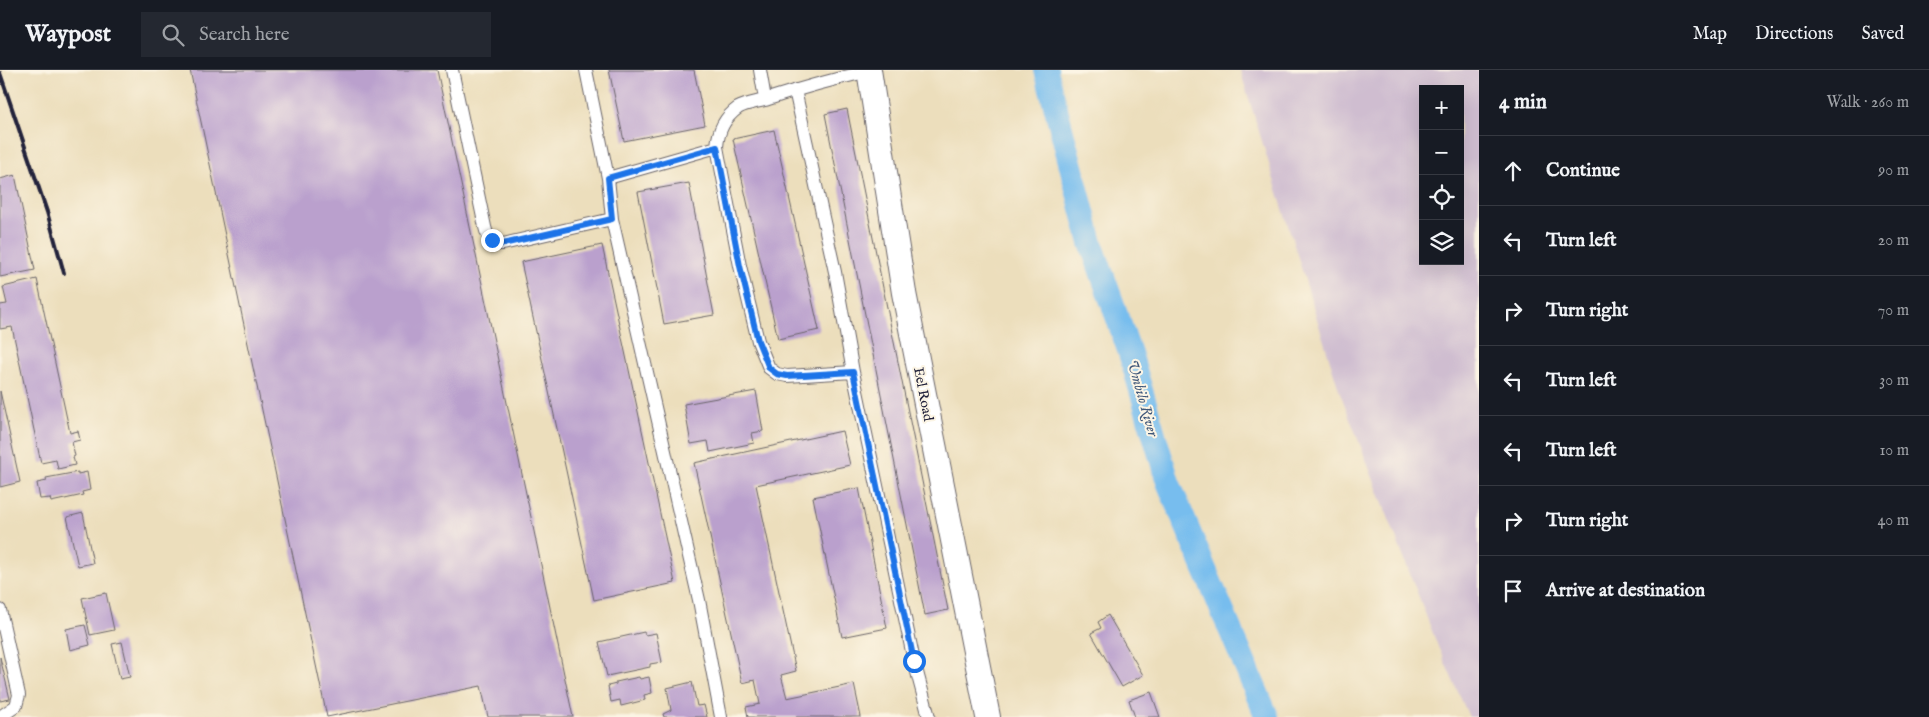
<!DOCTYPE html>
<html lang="en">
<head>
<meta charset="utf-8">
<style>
  body { margin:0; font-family:"IM FELL English",serif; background:#242831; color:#f1f3f6 }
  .controls { position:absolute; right:15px; top:15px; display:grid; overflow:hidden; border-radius:0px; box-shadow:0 5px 20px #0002 }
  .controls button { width:45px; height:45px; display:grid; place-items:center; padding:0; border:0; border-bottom:1px solid #363941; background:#171b24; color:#f1f3f6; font:25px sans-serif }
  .stop { position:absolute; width:15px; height:15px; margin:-11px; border:4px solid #1a73e8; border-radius:50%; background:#fff }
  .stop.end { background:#1a73e8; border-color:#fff; box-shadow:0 1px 5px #0008 }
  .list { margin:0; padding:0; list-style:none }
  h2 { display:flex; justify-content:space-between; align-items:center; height:65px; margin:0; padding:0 20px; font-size:21px }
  h2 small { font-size:16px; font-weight:400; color:#9ea1a6 }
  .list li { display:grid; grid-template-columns:32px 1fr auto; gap:15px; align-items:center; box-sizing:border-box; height:70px; padding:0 20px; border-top:1px solid #363941 }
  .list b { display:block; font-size:19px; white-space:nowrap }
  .list em { font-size:16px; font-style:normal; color:#9ea1a6 }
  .icon { flex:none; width:28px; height:28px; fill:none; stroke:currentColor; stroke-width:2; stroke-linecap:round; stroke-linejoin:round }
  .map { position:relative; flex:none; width:1479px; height:647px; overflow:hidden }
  header { display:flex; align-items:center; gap:30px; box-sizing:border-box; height:70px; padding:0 25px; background:#171b24; border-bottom:1px solid #363941 }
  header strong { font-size:24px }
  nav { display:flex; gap:28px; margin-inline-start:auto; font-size:18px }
  .search { width:350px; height:45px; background:#242831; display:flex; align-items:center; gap:12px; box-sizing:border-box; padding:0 18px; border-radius:0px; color:#9ea1a6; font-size:19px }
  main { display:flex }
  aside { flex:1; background:#171b24 }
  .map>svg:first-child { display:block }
  .industrial { fill:#cfbdd0; fill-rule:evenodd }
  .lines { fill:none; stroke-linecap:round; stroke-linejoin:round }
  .canal { stroke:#77bdee; stroke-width:24 }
  .building { fill:#baa0cd }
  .lane-casing { stroke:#696468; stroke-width:14 }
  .street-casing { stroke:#696468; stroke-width:26 }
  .lane { stroke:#fff; stroke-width:12 }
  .street { stroke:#fff; stroke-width:24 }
  .rail { stroke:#22223b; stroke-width:4 }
  .route { stroke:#1a73e8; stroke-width:6 }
  .labels { text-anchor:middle; stroke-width:4; stroke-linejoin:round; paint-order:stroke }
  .street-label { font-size:14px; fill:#22223b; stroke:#fcf5e5 }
  .water-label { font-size:15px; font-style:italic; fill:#40587a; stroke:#fcf5e5 }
</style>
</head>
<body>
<header>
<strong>Waypost</strong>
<div class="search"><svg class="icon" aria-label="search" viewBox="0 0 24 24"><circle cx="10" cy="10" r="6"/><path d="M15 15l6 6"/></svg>Search here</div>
<nav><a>Map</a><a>Directions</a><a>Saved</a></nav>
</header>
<main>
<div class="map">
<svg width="1479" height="647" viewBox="0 0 1479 647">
  <rect width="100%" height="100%" fill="#fcf5e5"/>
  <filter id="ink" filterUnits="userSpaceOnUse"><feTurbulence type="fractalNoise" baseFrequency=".02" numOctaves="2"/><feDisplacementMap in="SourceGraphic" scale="10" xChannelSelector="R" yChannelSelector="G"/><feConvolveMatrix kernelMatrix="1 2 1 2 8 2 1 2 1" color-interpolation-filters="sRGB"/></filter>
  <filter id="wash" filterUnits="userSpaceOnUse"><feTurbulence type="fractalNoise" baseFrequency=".0096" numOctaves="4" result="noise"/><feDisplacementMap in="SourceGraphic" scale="20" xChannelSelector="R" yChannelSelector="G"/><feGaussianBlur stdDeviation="1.12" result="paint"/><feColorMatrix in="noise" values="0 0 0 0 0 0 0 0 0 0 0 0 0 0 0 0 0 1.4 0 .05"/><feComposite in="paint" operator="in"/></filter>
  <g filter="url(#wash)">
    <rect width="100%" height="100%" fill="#ecdebc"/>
    <path class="industrial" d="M 1240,0 L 1479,0 L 1479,647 L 1469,647 L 1439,579 L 1339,320 ZM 1423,19 L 1460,19 L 1460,191 L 1423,191 Z"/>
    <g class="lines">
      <path class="canal" d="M 1046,0 L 1091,173 L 1130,283 L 1168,412 L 1267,647"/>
    </g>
    <g id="blocks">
      <path class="building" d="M 190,0 L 437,0 L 573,647 L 488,647 L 481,616 L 327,647 Z
        M 609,0 L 694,0 L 705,55 L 624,71 Z
        M 847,39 L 948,540 L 925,545 L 825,44 Z
        M 774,60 L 819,260 L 778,269 L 733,69 Z
        M 15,105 L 35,200 L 0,207 L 0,109 Z
        M 689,113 L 714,245 L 664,254 L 638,122 Z
        M 602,175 L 675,513 L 594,530 L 521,192 Z
        M 37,209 L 70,363 L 78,361 L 80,370 L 72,372 L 75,386 L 73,387 L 75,395 L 58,399 L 56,390 L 41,393 L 12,257 L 0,259 L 0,235 L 7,234 L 3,217 Z
        M 0,321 L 20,412 L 0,417 Z
        M 756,321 L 763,361 L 752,363 L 754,373 L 710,382 L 708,371 L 691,374 L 684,334 Z
        M 842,361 L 850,395 L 756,415 L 796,601 L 781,605 L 787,628 L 854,614 L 861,647 L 748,647 L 746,637 L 760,634 L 755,610 L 742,613 L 694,393 Z
        M 78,402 L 78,404 L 87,402 L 90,420 L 82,422 L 83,425 L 51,432 L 50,428 L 40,429 L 37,413 L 47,411 L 46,408 Z
        M 859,418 L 887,558 L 842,567 L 813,427 Z
        M 83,443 L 93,493 L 78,496 L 67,447 Z
        M 106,523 L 114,560 L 90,565 L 82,528 Z
        M 1108,545 L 1143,605 L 1122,617 L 1091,563 L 1101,558 L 1098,552 Z
        M 85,555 L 90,575 L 70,580 L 66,559 Z
        M 644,562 L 645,565 L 656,563 L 662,592 L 650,594 L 650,597 L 607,606 L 599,572 Z
        M 122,572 L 130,607 L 120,609 L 112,574 Z
        M 0,587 L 10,629 L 0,631 Z
        M 639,607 L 640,609 L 649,607 L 652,623 L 644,625 L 645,630 L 621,636 L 620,630 L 611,632 L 608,616 L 616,614 L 616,612 Z
        M 692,612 L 697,636 L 704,635 L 707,647 L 664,647 L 663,644 L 671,640 L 667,618 Z
        M 1151,622 L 1160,647 L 1135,647 L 1129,630 Z"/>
    </g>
  </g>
  <g filter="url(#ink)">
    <use href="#blocks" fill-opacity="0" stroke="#696468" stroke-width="1"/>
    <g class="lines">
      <g class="lane-casing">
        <path id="lane" d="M 452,0 L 485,157 C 487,167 493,175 503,174 L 612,149 L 699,530 L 721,647
          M 586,0 L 608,108 L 717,77
          M 760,0 L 765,29
          M 869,1 C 835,9 801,18 768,29 C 759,32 746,33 738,38 C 724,48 718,61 717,77 L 740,196 L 758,271 L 769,298 L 777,304 L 787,306 L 853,302 L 914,591 L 929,647
          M 795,20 L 835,202 L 853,302
          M 608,108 L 612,149
          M 0,540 L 19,625 L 16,636 L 0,647"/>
      </g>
      <g class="street-casing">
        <path id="street" d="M 869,0 L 904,223 L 988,647"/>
      </g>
      <use href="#lane" class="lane"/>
      <use href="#street" class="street"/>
      <path class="rail" d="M 0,3 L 47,142 L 64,203"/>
    </g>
  </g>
  <g class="lines" filter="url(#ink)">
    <path class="route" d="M 492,170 L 497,174 L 503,174 L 612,149 L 608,108 L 717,77 L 740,196 L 758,271 L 769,298 L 777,304 L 787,306 L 853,302 L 914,591"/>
  </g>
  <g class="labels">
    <g class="street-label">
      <text transform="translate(924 324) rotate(79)" y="5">Eel Road</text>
    </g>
    <g class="water-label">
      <text transform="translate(1143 328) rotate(74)" y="5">Umbilo River</text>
    </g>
  </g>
</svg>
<div class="controls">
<button>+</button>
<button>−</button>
<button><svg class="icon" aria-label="locate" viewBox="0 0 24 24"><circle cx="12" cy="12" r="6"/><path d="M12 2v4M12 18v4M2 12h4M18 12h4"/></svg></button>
<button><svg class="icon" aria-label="layers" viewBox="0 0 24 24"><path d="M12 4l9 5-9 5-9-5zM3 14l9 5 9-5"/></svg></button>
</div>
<div class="stop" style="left:914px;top:591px"></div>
<div class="stop end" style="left:492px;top:170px"></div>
</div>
<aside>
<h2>4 min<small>Walk · 260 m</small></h2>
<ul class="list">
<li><svg class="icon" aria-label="ahead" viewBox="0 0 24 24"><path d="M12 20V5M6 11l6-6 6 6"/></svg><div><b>Continue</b></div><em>90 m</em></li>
<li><svg class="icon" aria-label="left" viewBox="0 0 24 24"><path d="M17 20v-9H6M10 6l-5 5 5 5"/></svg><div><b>Turn left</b></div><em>20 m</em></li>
<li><svg class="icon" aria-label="right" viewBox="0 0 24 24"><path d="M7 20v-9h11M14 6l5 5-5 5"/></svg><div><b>Turn right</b></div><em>70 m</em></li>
<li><svg class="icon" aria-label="left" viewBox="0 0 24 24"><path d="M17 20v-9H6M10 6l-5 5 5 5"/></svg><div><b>Turn left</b></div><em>30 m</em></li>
<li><svg class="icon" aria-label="left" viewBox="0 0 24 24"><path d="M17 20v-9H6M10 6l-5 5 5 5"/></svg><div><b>Turn left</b></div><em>10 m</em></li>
<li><svg class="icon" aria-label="right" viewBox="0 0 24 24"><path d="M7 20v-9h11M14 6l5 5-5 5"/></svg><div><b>Turn right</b></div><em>40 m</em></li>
<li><svg class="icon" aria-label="arrive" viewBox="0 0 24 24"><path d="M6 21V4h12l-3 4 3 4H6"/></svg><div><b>Arrive at destination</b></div></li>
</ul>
</aside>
</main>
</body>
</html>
